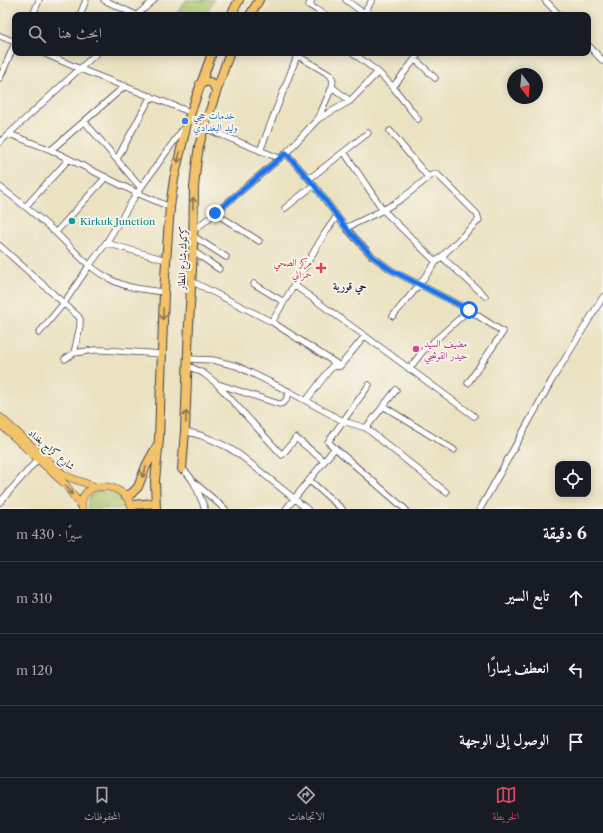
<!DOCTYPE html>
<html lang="ar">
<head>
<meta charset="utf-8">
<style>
  body { margin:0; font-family:"Libre Caslon Text",Amiri,serif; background:#20242c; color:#f1f3f6; direction:rtl }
  .controls { position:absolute; right:12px; bottom:12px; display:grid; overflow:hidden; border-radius:8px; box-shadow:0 2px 10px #0003 }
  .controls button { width:36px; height:36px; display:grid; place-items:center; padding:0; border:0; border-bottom:1px solid #363941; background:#171b24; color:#f1f3f6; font:20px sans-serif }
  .compass { position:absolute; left:507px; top:68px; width:36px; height:36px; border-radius:50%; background:#171b24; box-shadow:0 2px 10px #0003; rotate:164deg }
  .stop { position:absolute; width:12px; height:12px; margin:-9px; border:3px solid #1a73e8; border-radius:50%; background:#fff }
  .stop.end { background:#1a73e8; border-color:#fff; box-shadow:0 1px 4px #0008 }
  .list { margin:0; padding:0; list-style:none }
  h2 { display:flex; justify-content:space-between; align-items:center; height:52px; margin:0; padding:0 16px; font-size:17px }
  h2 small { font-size:13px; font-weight:400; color:#9ea1a6 }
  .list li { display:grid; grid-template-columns:26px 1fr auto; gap:12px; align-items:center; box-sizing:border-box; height:72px; padding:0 16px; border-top:1px solid #363941 }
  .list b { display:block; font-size:15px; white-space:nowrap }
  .list em { font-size:13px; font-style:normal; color:#9ea1a6 }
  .icon { flex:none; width:22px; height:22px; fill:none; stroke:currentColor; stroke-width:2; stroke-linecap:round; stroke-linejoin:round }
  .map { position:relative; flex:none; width:603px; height:509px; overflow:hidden; direction:ltr }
  .search { position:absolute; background:#171b24; box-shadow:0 2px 10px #0003; left:12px; right:12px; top:12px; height:44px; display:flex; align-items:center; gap:10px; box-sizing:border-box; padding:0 14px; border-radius:8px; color:#9ea1a6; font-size:15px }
  .sheet { height:268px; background:#171b24 }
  nav { display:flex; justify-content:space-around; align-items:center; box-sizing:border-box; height:56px; border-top:1px solid #363941; background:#171b24; font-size:11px; color:#9ea1a6 }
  nav a { display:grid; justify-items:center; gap:2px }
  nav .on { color:#d1495b }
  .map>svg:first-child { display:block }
  .grass { fill:url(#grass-dots); stroke:#677454 }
  .garden { fill:#acc76e; stroke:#677454 }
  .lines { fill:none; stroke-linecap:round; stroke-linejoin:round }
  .minor-casing { stroke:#403f4f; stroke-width:7 }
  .major-casing { stroke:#403f4f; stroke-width:8 }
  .highway-casing { stroke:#403f4f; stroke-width:10 }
  .minor { stroke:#fff; stroke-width:5.5 }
  .major { stroke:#f2c36a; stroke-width:7 }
  .highway { stroke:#f2c36a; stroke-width:8 }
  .oneway { stroke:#8a7252 }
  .route { stroke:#1a73e8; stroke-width:5 }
  .shop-dot { fill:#3f7fe0; stroke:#f7f3e8; stroke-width:1.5 }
  .culture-dot { fill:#0f9aa8; stroke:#f7f3e8; stroke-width:1.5 }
  .health-dot { fill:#e0444e; stroke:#f7f3e8; stroke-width:1.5 }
  .hotel-dot { fill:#d1479c; stroke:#f7f3e8; stroke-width:1.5 }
  .labels { text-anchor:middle; stroke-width:4; stroke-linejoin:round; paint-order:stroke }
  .shop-label { font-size:10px; fill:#366cbe; stroke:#f7f3e8; text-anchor:start }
  .culture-label { font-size:10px; fill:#0d838f; stroke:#f7f3e8; text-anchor:start }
  .street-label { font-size:10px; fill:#22223b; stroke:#f7f3e8 }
  .health-label { font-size:10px; fill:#be3a42; stroke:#f7f3e8; text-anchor:end }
  .hotel-label { font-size:10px; fill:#b23c85; stroke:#f7f3e8; text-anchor:start }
  .neighbourhood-label { font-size:11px; font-weight:bold; fill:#22223b; stroke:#f7f3e8 }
</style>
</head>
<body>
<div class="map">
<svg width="603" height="509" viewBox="0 0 603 509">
  <defs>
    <pattern id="grass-dots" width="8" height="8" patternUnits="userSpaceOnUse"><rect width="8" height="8" fill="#acc76e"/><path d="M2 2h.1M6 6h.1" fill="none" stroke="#94ab60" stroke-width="1.8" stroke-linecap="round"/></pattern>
  </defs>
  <rect width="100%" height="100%" fill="#f7f3e8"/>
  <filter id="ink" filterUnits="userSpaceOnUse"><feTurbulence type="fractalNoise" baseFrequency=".025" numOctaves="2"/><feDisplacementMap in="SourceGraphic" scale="8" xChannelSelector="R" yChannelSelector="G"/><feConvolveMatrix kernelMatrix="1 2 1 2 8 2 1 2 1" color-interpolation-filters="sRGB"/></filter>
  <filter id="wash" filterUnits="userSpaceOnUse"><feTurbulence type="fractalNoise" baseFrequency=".012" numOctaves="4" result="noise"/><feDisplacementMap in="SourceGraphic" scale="16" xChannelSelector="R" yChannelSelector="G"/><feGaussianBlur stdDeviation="0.9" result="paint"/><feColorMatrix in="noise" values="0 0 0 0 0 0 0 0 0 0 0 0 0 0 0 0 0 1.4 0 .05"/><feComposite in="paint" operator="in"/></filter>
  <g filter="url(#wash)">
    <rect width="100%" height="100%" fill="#ebe2c1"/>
    <path class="grass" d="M 101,491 C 112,491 123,497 124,509 L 88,509 C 86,499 91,493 101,491 Z"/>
    <path class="garden" d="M 186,0 L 214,0 L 205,15 L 176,15 Z"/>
  </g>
  <g filter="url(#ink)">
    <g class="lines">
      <g class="minor-casing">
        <path id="minor" d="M 104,0 L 136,15
          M 312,0 L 309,5 L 325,15
          M 346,0 L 366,15
          M 545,0 L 559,15
          M 33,15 L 39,0
          M 80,15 L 86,0
          M 137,15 L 154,0
          M 363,15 L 372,0
          M 0,36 L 15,42
          M 588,45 L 603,61
          M 43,53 L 80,69 L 190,112
          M 293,53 L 330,75 L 333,80 L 332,87 L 318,119
          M 353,53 L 378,72 L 393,87 L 418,119
          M 415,59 L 435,78
          M 0,78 L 15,43
          M 332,87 L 350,101
          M 393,87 L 415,59 L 419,53
          M 84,121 L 141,188
          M 204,128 L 279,158
          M 390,131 L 428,177
          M 9,134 L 51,150 L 137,193 L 170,207
          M 0,142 L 97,53
          M 51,150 L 125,86
          M 260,151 L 297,56
          M 344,152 L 383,210 L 436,262
          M 286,153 L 314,185 L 346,228 L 372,256 L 391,270 L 469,310 L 503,332 L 468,383
          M 117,159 L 151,96
          M 309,179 L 368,133
          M 0,187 C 19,201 37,216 55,232 C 72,248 87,267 108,278 C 125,288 145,290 164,292
          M 26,206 L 69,159
          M 285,208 L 314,185
          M 215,213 L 259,241
          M 346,228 L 383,210 L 400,200 L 433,174 L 437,174 L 477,214 L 479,220 L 436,262 L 419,285 L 393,316
          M 193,231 L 215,213 L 286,153 L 318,119 L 350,101 L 378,72
          M 56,232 L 106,177
          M 193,236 L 226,257
          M 106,243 L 166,260
          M 0,246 L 78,316 L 80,319 L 80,326 L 74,353 L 65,359
          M 193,251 L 219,269
          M 442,257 L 485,296
          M 191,281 L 272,322 L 340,366
          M 254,284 L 284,302
          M 294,285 L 365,336 L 474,416
          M 272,322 L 325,233 L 337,216
          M 39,333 L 64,303 L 89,266 L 106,243 L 137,193 L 185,126
          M 74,353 L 94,350 L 103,350 L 162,354
          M 188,359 L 213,360 L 237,366 L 290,392 L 343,421 L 366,428 L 446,492
          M 188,366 L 203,373 L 216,383 L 282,455 L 296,438 L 324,461
          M 332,367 L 340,366 L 365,336
          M 409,369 L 423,351 L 469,310
          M 218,384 L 279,404 C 286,404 287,397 290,392
          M 369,385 L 328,442 L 405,509
          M 306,401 L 333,365
          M 383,406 L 454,450
          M 366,428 L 396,390
          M 185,431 C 206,436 223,443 240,455 L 307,509
          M 182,469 C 195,478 199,495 205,509
          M 309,480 L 342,509
          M 195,483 L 225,509
          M 0,502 L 38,459
          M 286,509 L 335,448
          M 480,509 L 552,380 L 603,297"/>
      </g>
      <g class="major-casing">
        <path id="major" d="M 0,417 L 63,474 L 71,478 L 96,487
          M 0,424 L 65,484 L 81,506
          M 82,509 C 77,477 128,481 132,509"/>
      </g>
      <g class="highway-casing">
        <path id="highway" d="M 231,15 L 239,0
          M 250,15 L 259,0
          M 200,84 C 209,80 213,81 216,91
          M 182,469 L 185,431 L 189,324 L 193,251 L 194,188 L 196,167 L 199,146 L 204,128 L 226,63 L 230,53
          M 125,495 L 131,494 L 138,487 L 146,466 L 157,446
          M 132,505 L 155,503
          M 156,509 L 155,481 L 159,439 L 164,292 L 168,233 L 170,207 L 174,179 L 187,123 L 212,53"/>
      </g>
      <use href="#minor" class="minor"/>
      <use href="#major" class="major"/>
      <use href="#highway" class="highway"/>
    </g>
    <defs><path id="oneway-shaft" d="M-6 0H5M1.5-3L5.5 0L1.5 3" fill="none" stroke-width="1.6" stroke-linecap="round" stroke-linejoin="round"/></defs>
    <g class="oneway">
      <use href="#oneway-shaft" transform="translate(179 157) rotate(101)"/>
      <use href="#oneway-shaft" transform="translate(193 203) rotate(-88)"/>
      <use href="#oneway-shaft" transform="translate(163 314) rotate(92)"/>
      <use href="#oneway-shaft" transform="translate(186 417) rotate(-88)"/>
      <use href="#oneway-shaft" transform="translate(144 472) rotate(112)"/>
      <use href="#oneway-shaft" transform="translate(69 490) rotate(54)"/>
    </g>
  </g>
  <g class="lines" filter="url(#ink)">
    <path class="route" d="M 215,213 L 286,153 L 314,185 L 346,228 L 372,256 L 391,270 L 469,310"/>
  </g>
  <circle class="shop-dot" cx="185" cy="121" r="4"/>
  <circle class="culture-dot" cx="72" cy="221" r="4"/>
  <path class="health-dot" d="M319 262h4v4h4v4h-4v4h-4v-4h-4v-4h4z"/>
  <circle class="hotel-dot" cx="416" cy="349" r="4"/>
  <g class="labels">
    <g class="shop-label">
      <text x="193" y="119">خدمات حجي<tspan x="193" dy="12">وليد البغدادي</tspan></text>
    </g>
    <g class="culture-label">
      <text x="80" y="225">Kirkuk Junction</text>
    </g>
    <g class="street-label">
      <text transform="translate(182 258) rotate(-88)" y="4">كركوك,شارع المطار</text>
      <text transform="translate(52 449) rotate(40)" y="4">شارع كراج بغداد</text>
    </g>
    <g class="health-label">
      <text x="312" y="266">مركز الصحي<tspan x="312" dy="12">حمزالي</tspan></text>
    </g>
    <g class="hotel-label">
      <text x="424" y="347">مضيف السيد<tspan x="424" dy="12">حيدر القوشجي</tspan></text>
    </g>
    <g class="neighbourhood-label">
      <text x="350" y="290">حي قورية</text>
    </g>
  </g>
</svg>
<div class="controls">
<button><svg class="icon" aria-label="locate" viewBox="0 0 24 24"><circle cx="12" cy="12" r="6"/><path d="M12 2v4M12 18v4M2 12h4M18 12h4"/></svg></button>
</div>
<svg class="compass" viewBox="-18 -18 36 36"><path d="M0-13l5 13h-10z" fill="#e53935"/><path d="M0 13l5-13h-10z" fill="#9ea1a6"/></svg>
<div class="stop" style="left:469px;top:310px"></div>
<div class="stop end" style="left:215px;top:213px"></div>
<div class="search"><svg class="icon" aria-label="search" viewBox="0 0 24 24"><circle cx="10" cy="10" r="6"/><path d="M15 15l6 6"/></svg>ابحث هنا</div>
</div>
<section class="sheet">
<h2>6 دقيقة<small>سيرًا · 430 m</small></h2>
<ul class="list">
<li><svg class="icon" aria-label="ahead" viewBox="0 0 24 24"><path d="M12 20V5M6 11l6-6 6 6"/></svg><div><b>تابع السير</b></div><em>310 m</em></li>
<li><svg class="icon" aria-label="left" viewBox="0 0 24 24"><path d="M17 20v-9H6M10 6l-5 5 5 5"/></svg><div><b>انعطف يسارًا</b></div><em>120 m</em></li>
<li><svg class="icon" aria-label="arrive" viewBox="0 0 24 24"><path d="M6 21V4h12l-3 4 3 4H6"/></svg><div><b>الوصول إلى الوجهة</b></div></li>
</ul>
</section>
<nav>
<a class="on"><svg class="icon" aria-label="map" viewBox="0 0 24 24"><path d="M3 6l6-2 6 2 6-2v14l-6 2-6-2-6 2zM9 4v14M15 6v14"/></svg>الخريطة</a>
<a><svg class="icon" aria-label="directions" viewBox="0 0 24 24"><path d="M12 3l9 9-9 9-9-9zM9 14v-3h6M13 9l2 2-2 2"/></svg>الاتجاهات</a>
<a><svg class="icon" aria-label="saved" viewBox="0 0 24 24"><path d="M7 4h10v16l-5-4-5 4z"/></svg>المحفوظات</a>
</nav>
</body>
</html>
